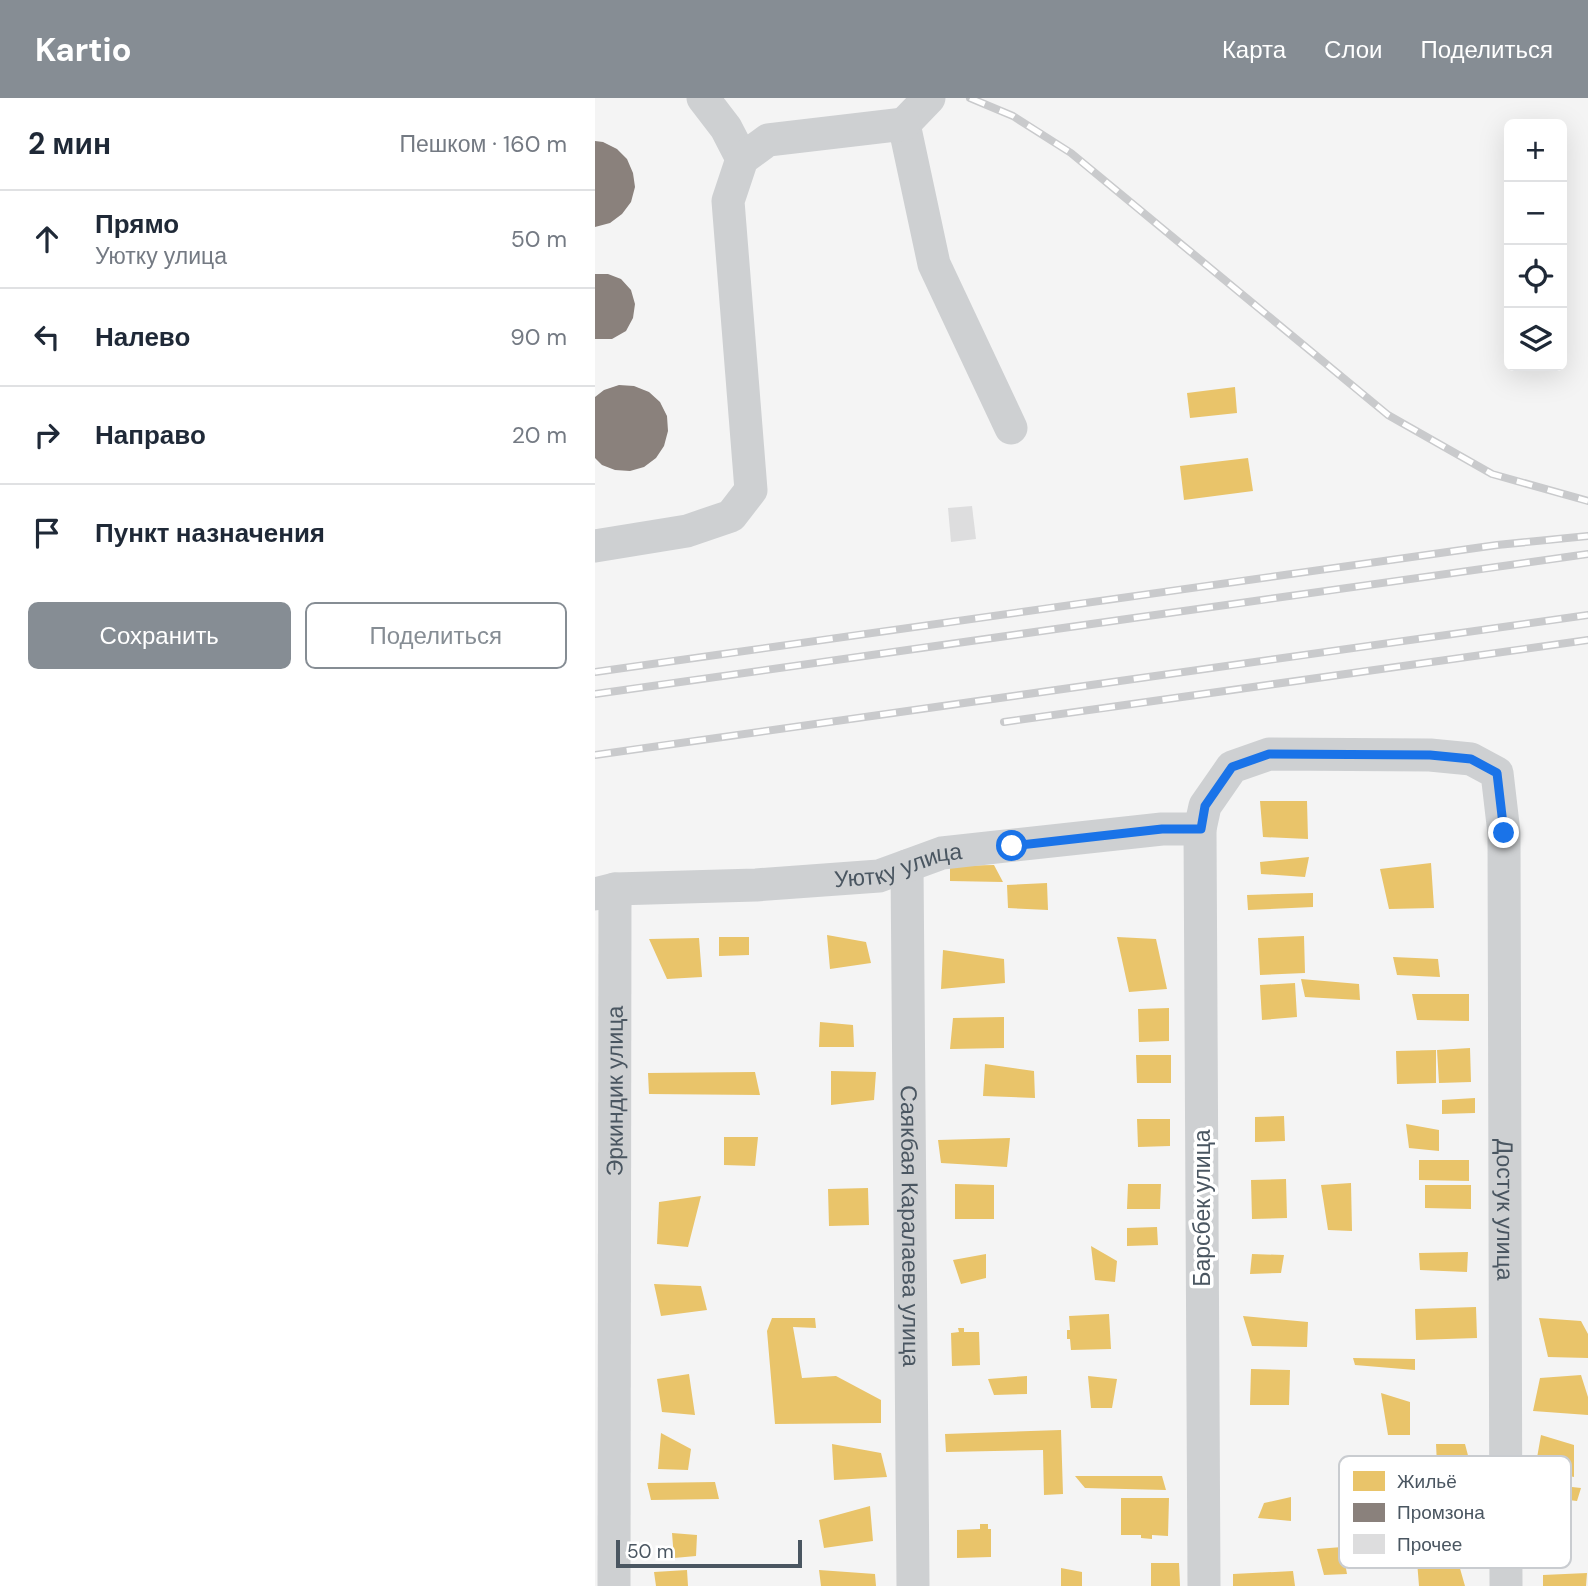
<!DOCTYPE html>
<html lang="ru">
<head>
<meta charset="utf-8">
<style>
  body { margin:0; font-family:"DM Sans",sans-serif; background:#f2f2f3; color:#1f2937 }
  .controls { position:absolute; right:21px; top:21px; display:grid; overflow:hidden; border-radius:10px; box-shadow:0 7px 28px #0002 }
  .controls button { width:63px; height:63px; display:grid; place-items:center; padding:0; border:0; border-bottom:2px solid #e0e1e3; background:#fff; color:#1f2937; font:35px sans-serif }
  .scale { position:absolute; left:21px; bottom:18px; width:186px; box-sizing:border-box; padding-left:7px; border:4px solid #4a5661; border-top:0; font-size:19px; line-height:24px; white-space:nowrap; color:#4a5661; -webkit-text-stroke:5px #fff; paint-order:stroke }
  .stop { position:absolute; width:21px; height:21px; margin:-16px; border:5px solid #1a73e8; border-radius:50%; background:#fff }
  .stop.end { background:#1a73e8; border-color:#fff; box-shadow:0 2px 7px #0008 }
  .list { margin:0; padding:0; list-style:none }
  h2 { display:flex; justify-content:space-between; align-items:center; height:91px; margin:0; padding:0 28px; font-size:30px }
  h2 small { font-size:23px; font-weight:400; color:#747a83 }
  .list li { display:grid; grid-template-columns:46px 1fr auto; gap:21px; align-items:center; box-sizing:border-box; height:98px; padding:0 28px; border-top:2px solid #e0e1e3 }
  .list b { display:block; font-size:26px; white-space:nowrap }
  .list p { margin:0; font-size:23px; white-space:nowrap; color:#747a83 }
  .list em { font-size:23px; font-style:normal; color:#747a83 }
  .actions { display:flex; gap:14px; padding:21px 28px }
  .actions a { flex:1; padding:16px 0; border:2px solid #868d94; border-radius:10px; text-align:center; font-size:24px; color:#868d94 }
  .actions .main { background:#868d94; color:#fff }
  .icon { flex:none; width:38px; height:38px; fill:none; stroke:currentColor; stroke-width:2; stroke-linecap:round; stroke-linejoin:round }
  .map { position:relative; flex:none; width:993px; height:1488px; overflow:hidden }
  header { display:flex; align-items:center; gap:42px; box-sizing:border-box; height:98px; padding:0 35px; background:#868d94; color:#fff }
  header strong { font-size:33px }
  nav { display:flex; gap:38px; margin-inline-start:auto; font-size:24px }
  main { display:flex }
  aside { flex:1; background:#fff }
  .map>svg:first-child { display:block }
  .homes { fill:#e9c46a }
  .industry { fill:#8a817c }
  .building { fill:#ddddde }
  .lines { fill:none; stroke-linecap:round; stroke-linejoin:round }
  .minor { stroke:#ced0d2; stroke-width:33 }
  .rail-casing { stroke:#c9cacc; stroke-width:8 }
  .rail { stroke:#fff; stroke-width:5; stroke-dasharray:16; stroke-linecap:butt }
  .route { stroke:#1a73e8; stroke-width:9 }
  .labels { text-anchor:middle; stroke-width:7; stroke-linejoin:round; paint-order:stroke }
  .street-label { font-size:23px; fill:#4a5661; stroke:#fff }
  .key { fill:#fff; stroke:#c9ccd0; stroke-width:2 }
  .key-label { font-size:19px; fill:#4a5661 }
</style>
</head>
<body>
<header>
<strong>Kartio</strong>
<nav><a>Карта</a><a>Слои</a><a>Поделиться</a></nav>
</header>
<main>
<aside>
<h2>2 мин<small>Пешком · 160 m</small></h2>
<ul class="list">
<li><svg class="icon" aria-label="ahead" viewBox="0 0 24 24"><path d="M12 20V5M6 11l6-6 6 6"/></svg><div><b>Прямо</b><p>Уютку улица</p></div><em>50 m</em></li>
<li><svg class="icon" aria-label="left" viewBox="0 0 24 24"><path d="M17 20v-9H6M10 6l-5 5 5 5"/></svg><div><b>Налево</b></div><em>90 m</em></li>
<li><svg class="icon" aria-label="right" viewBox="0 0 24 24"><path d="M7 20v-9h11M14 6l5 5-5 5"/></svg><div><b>Направо</b></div><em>20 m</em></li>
<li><svg class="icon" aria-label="arrive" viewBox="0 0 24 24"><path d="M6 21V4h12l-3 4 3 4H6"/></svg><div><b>Пункт назначения</b></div></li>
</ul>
<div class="actions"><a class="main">Сохранить</a><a>Поделиться</a></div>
</aside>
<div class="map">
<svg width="993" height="1488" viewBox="0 0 993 1488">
  <rect width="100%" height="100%" fill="#f4f4f4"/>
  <path class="homes" d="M 640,289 L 642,315 L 595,320 L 592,295 Z
    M 653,360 L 658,393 L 589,402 L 585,368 Z
    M 665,703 L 712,703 L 713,741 L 668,739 Z
    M 714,759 L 710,779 L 666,776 L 665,764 Z
    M 836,765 L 839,810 L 794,811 L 785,771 Z
    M 399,767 L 408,784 L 355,783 L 355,768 Z
    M 452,785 L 453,812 L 413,810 L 412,787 Z
    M 718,795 L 718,809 L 653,812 L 652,797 Z
    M 232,837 L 271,844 L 276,865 L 235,871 Z
    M 709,838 L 710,875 L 665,877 L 663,840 Z
    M 124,839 L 154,839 L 154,857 L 124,858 Z
    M 522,839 L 561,841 L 572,891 L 534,894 Z
    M 104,840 L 107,879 L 72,881 L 54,841 Z
    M 348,852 L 409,861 L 410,885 L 346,891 Z
    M 798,859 L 843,861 L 845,879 L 802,877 Z
    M 706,881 L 764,886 L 765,902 L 710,899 Z
    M 700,885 L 702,919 L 667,922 L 665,887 Z
    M 817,896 L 874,896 L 874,923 L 822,922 Z
    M 574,910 L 574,943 L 544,944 L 543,911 Z
    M 409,919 L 409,950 L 355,951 L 358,920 Z
    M 225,924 L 258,927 L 259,949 L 224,949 Z
    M 875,950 L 876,984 L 844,985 L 842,952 Z
    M 841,952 L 841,985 L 802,986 L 801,953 Z
    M 541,957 L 576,957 L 576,985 L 542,985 Z
    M 390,966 L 439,973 L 440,1000 L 388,998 Z
    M 236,973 L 281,974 L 279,1002 L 236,1007 Z
    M 160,974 L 165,997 L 54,996 L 53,975 Z
    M 880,1000 L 880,1015 L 847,1016 L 847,1002 Z
    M 689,1018 L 690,1043 L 660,1044 L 660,1019 Z
    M 542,1021 L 575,1021 L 575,1048 L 543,1049 Z
    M 811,1026 L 844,1032 L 844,1053 L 814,1050 Z
    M 129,1039 L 163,1039 L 160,1068 L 129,1067 Z
    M 415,1040 L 412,1069 L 346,1065 L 343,1042 Z
    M 824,1062 L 874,1062 L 874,1083 L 824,1082 Z
    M 691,1081 L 692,1120 L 657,1121 L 656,1082 Z
    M 756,1085 L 757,1133 L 733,1132 L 726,1087 Z
    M 360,1086 L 399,1087 L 399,1121 L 360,1121 Z
    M 533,1086 L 566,1086 L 565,1111 L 532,1111 Z
    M 830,1087 L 876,1087 L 876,1111 L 830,1110 Z
    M 273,1090 L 274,1127 L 234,1128 L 233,1091 Z
    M 106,1098 L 93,1149 L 62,1146 L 64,1104 Z
    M 562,1129 L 563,1147 L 532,1148 L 532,1130 Z
    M 496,1148 L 522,1163 L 520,1184 L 500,1182 Z
    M 873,1154 L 872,1174 L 825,1172 L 824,1155 Z
    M 391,1156 L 391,1180 L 366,1186 L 358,1162 Z
    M 657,1156 L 689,1157 L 686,1175 L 655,1176 Z
    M 59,1186 L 106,1188 L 112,1212 L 66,1218 Z
    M 881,1209 L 882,1240 L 821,1242 L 820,1211 Z
    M 514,1216 L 516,1251 L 476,1252 L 475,1241 L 472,1241 L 472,1232 L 475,1232 L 474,1218 Z
    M 648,1218 L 713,1224 L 712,1249 L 657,1248 Z
    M 177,1220 L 220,1220 L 221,1230 L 198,1229 L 207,1280 L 241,1278 L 286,1302 L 286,1325 L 180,1326 L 172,1233 Z
    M 944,1220 L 986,1223 L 993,1236 L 993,1260 L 953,1259 Z
    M 363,1230 L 369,1230 L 369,1234 L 384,1234 L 385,1267 L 357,1268 L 356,1235 L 364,1234 Z
    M 758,1260 L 820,1261 L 820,1272 L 760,1267 Z
    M 656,1271 L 695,1272 L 694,1307 L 655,1307 Z
    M 94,1276 L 100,1317 L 67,1314 L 62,1281 Z
    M 986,1277 L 993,1299 L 993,1317 L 938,1313 L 945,1280 Z
    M 432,1278 L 432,1296 L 399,1297 L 393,1281 Z
    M 493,1278 L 522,1281 L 517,1310 L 496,1310 Z
    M 786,1295 L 815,1304 L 815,1337 L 793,1337 Z
    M 466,1332 L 468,1396 L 449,1397 L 448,1352 L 351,1354 L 350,1336 Z
    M 66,1335 L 96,1351 L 93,1372 L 63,1371 Z
    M 946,1337 L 979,1347 L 979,1379 L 940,1371 Z
    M 237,1346 L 286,1355 L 292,1379 L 239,1382 Z
    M 841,1346 L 870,1346 L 875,1365 L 842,1367 Z
    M 480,1378 L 567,1378 L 571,1392 L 490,1390 Z
    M 120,1384 L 124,1401 L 56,1402 L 52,1385 Z
    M 932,1384 L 986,1390 L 982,1403 L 932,1397 Z
    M 696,1399 L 696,1423 L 663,1420 L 669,1405 Z
    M 526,1400 L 574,1400 L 573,1438 L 557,1437 L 557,1441 L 546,1440 L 546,1437 L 526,1437 Z
    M 275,1408 L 278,1443 L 229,1450 L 224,1422 Z
    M 385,1426 L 393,1426 L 393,1431 L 396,1431 L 396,1459 L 362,1460 L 362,1432 L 385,1431 Z
    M 77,1435 L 102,1437 L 101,1458 L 79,1460 Z
    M 747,1449 L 752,1476 L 729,1477 L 722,1451 Z
    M 822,1463 L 864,1467 L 870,1488 L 824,1488 Z
    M 556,1465 L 584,1465 L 585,1488 L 556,1488 Z
    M 466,1470 L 487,1474 L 487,1488 L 466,1488 Z
    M 92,1472 L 93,1488 L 61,1488 L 59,1474 Z
    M 224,1472 L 280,1476 L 281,1488 L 226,1488 Z
    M 698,1473 L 700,1488 L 638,1488 L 638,1476 Z
    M 992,1475 L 991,1488 L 948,1488 L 948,1477 Z"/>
  <path class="industry" d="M 0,43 L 8,44 L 22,51 L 32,61 L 38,75 L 40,89 L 36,104 L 27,116 L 15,125 L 0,129 Z
    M 0,176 L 13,176 L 26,181 L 36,192 L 40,206 L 38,220 L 31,233 L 17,241 L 0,241 Z
    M 24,287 L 39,288 L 54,294 L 65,304 L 72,318 L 73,333 L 69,348 L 61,360 L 49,369 L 35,373 L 20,372 L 7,367 L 0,360 L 0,299 L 9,292 Z"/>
  <path class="building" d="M 377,408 L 381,441 L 356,444 L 353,410 Z"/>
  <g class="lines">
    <g class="minor">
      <path d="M 108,0 L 131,30 L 147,61"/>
      <path d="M 334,0 L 309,26 L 339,166 L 416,330"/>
      <path d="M 0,448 L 92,433 L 136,418 L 156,392 L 133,103 L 147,61 L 173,42 L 309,26"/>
      <path id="s1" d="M 312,768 L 318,1488"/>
      <path id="s2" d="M 0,796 L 20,791 L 161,787 L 284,778 L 347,755 L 567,731 L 605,731"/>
      <path id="s3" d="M 19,1488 L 20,791"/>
      <path id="s4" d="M 609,1488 L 605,731 L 610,708 L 637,669 L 674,656 L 835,657 L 876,661 L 902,675 L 909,735 L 911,1488"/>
    </g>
    <g class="rail-casing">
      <path id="rail" d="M 375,0 L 418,18 L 476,55 L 793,317 L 897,376 L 993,403
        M 0,574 L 902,447 L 993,438
        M 0,596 L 993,456
        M 409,624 L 993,542
        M 0,657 L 993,517"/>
    </g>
    <use href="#rail" class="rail"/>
  </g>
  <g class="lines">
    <path class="route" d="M 417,748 L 567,731 L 606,731 L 610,708 L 637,669 L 674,656 L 835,657 L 876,661 L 902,675 L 909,735"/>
  </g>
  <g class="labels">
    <g class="street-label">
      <text dy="8" stroke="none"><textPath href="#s2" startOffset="306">Уютку улица</textPath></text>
      <text dy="8" stroke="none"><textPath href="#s3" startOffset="495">Эркиндик улица</textPath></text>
      <text transform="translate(607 1110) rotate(-90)" y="8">Барсбек улица</text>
      <text dy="8" stroke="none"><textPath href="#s4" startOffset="1536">Достук улица</textPath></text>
      <text dy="8" stroke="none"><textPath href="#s1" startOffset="360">Саякбая Каралаева улица</textPath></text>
    </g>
  </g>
  <rect x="744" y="1358" width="232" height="112" rx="10" class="key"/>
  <rect x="758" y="1373" width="32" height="20" fill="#e9c46a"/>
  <rect x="758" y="1405" width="32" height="19" fill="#8a817c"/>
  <rect x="758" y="1436" width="32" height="20" fill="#ddddde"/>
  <g class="key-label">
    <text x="802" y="1390">Жильё</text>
    <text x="802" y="1421">Промзона</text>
    <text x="802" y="1453">Прочее</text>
  </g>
</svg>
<div class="controls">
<button>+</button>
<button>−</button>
<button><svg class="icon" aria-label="locate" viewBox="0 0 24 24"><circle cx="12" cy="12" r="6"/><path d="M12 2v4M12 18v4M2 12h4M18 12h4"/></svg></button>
<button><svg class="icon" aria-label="layers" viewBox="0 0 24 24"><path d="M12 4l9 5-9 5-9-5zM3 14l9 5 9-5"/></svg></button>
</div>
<div class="scale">50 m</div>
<div class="stop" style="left:417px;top:748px"></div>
<div class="stop end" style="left:909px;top:735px"></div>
</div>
</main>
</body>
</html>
